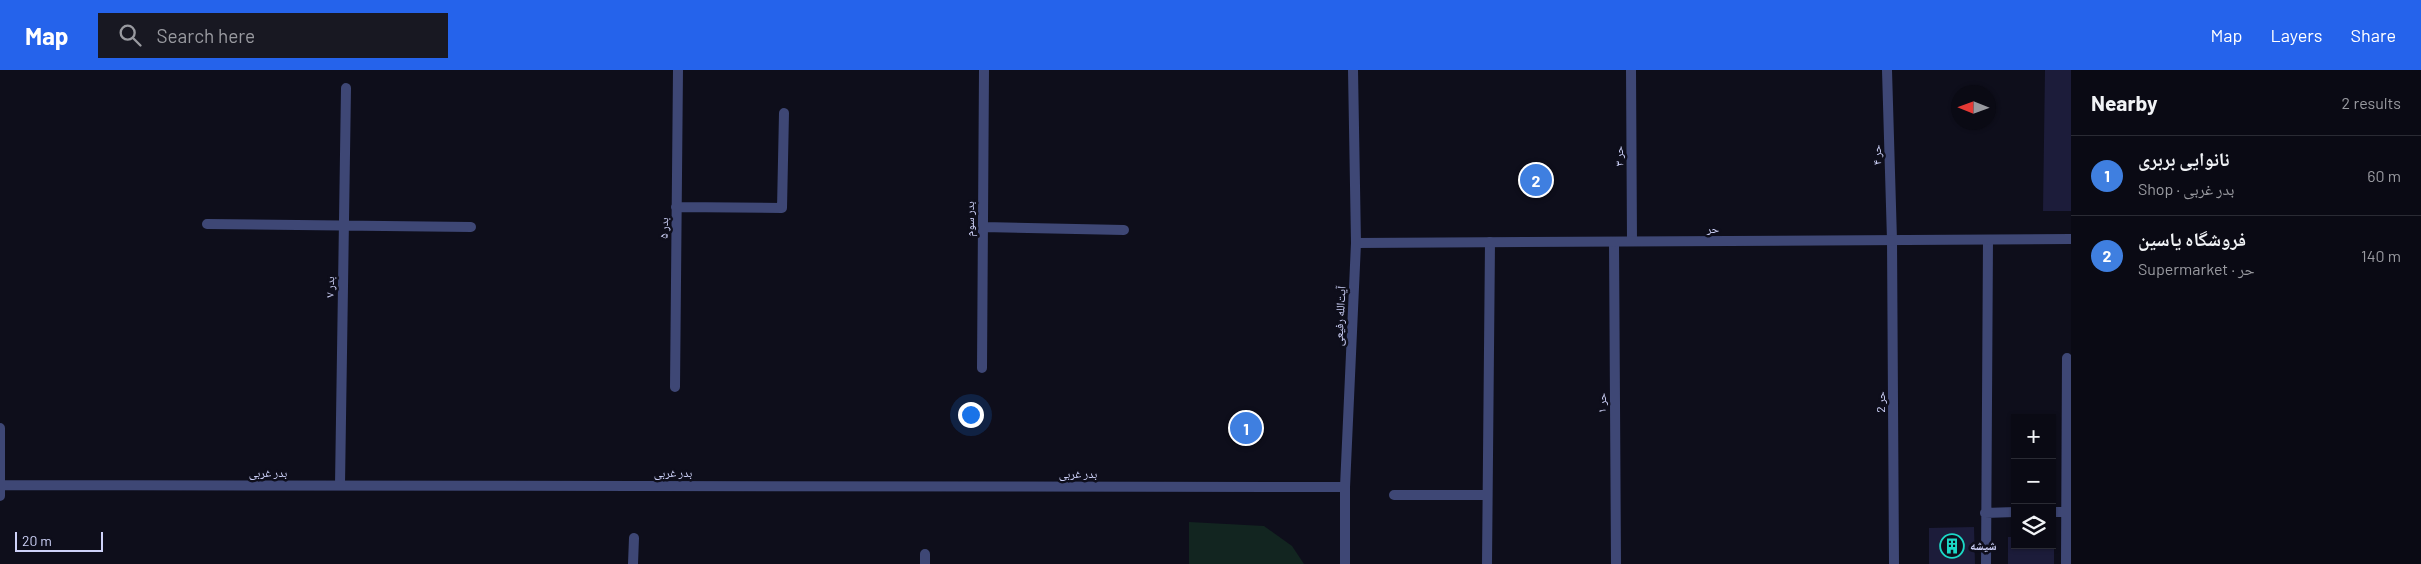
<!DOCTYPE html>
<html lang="en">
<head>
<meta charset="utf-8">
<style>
  body { margin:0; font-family:Barlow,"Noto Naskh Arabic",sans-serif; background:#181822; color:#f1f3f6 }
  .controls { position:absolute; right:15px; bottom:15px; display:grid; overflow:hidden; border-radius:0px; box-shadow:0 1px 4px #0004 }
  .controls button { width:45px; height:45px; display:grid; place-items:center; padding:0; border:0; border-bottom:1px solid #2a2b34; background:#0a0a14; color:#f1f3f6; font:25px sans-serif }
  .compass { position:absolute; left:1951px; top:15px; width:45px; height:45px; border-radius:50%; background:#0a0a14; box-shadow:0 1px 4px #0004; rotate:271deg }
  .scale { position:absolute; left:15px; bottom:12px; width:88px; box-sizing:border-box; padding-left:5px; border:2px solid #ced2f9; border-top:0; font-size:14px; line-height:18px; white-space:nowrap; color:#ced2f9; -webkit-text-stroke:4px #0e0e1b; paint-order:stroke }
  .you { position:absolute; left:970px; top:344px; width:18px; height:18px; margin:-12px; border:4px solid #fff; border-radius:50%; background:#1a73e8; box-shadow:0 0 0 8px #1a73e833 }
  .badge { display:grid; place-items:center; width:32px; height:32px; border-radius:50%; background:#2563eb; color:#fff; font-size:16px; font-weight:700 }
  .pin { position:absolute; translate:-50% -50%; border:2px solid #fff; box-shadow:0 1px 5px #0006 }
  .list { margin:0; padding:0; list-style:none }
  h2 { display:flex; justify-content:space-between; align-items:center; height:65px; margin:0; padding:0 20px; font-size:21px }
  h2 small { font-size:16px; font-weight:400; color:#999aa0 }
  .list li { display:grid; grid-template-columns:32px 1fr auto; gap:15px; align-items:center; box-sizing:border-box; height:80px; padding:0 20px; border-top:1px solid #2a2b34 }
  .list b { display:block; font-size:19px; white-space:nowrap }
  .list p { margin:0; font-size:16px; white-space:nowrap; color:#999aa0 }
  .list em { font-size:16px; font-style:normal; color:#999aa0 }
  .icon { flex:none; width:28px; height:28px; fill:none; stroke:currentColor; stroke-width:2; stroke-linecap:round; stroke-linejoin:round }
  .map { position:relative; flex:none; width:2071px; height:494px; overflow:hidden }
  header { display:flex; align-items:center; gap:30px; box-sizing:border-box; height:70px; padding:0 25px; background:#2563eb; color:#fff }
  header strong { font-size:24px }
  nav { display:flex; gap:28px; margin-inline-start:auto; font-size:18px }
  .search { width:350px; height:45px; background:#181822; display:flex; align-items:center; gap:12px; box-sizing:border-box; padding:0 18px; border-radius:0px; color:#999aa0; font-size:19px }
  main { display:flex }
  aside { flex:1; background:#0a0a14 }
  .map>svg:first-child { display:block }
  .green { fill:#122520 }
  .building { fill:#1c1c3a }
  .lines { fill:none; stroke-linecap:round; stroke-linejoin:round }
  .minor { stroke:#3e4775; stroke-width:10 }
  .tertiary { stroke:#3e4775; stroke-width:10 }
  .labels { text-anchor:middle; stroke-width:5; stroke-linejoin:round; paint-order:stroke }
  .street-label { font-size:12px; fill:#ced2f9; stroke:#0e0e1b }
  .poi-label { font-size:12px; font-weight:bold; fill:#ced2f9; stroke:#0e0e1b; text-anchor:start }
</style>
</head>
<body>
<header>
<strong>Map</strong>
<div class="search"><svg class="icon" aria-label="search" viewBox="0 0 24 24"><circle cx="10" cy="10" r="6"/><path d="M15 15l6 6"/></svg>Search here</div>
<nav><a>Map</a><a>Layers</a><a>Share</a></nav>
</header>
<main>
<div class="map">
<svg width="2071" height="494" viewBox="0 0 2071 494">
  <rect width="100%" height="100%" fill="#0e0e1b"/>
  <path class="green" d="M 1189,452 L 1264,456 L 1292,476 L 1304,494 L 1189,494 Z"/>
  <path class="building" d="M 2045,0 L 2071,0 L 2071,141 L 2043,141 Z
    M 1974,457 L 1975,494 L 1929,494 L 1929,458 Z
    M 2052,466 L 2054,466 L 2054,494 L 2008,494 L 2008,467 L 2015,467 L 2015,475 L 2052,475 Z"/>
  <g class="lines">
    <path class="minor" d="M 1631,0 L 1632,171
      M 1887,0 L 1892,170 L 1894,494
      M 676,137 L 782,138 L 784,43
      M 207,154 L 471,157
      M 983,157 L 1124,160
      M 1614,172 L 1616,494
      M 982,298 L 984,0
      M 675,317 L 678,0
      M 340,415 L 346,18
      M 1394,425 L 1487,425
      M 2052,442 L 2066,442
      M 1985,443 L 2015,442
      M 633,494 L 634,468
      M 925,494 L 925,484
      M 1487,494 L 1490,172
      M 1986,494 L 1988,170
      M 2066,494 L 2067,288"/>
    <path class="tertiary" d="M 1356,173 L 2071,169
      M 0,358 L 0,426
      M 1,415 L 1345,417
      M 1345,494 L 1345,417 L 1356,173 L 1353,0"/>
  </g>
  <defs>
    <g id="building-ring" transform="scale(1.25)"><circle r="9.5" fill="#0e0e1b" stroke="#1cd8c6" stroke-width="1.5"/><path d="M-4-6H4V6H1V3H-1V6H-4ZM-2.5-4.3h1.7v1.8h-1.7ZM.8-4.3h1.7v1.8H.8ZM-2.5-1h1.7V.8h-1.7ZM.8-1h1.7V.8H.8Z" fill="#1cd8c6"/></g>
  </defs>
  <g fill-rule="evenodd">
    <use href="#building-ring" x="1952" y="476"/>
  </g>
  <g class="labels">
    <g class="street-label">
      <text transform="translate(1877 85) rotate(-92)" y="4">حر ۴</text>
      <text transform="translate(1619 86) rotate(-90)" y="4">حر ۳</text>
      <text transform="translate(970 149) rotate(-90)" y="4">بدر سوم</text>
      <text transform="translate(664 158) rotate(-89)" y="4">بدر ۵</text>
      <text x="1713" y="163">حر</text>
      <text transform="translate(330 217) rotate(-89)" y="4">بدر ۷</text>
      <text transform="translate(1340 246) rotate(-87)" y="4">آیت‌الله رفیعی</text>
      <text transform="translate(1881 332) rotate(-90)" y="4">حر 2</text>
      <text transform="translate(1602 333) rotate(-90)" y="4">حر ۱</text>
      <text x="268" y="407">بدر غربی</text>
      <text x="673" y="407">بدر غربی</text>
      <text x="1078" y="408">بدر غربی</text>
    </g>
    <g class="poi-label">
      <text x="1970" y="480">شیشه</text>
    </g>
  </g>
</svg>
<div class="controls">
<button>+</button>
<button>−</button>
<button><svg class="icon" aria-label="layers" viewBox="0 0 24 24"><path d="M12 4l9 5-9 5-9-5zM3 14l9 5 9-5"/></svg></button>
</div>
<svg class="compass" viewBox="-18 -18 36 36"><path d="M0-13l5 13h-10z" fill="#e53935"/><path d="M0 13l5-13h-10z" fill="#999aa0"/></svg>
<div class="scale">20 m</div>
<div class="you"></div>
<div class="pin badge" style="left:1246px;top:358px;background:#3f7fe0">1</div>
<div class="pin badge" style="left:1536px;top:110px;background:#3f7fe0">2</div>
</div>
<aside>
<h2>Nearby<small>2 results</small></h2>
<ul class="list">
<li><span class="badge" style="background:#3f7fe0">1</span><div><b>نانوایی بربری</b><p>Shop · بدر غربی</p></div><em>60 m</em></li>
<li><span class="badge" style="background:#3f7fe0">2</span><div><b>فروشگاه یاسین</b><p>Supermarket · حر</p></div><em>140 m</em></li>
</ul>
</aside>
</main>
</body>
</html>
